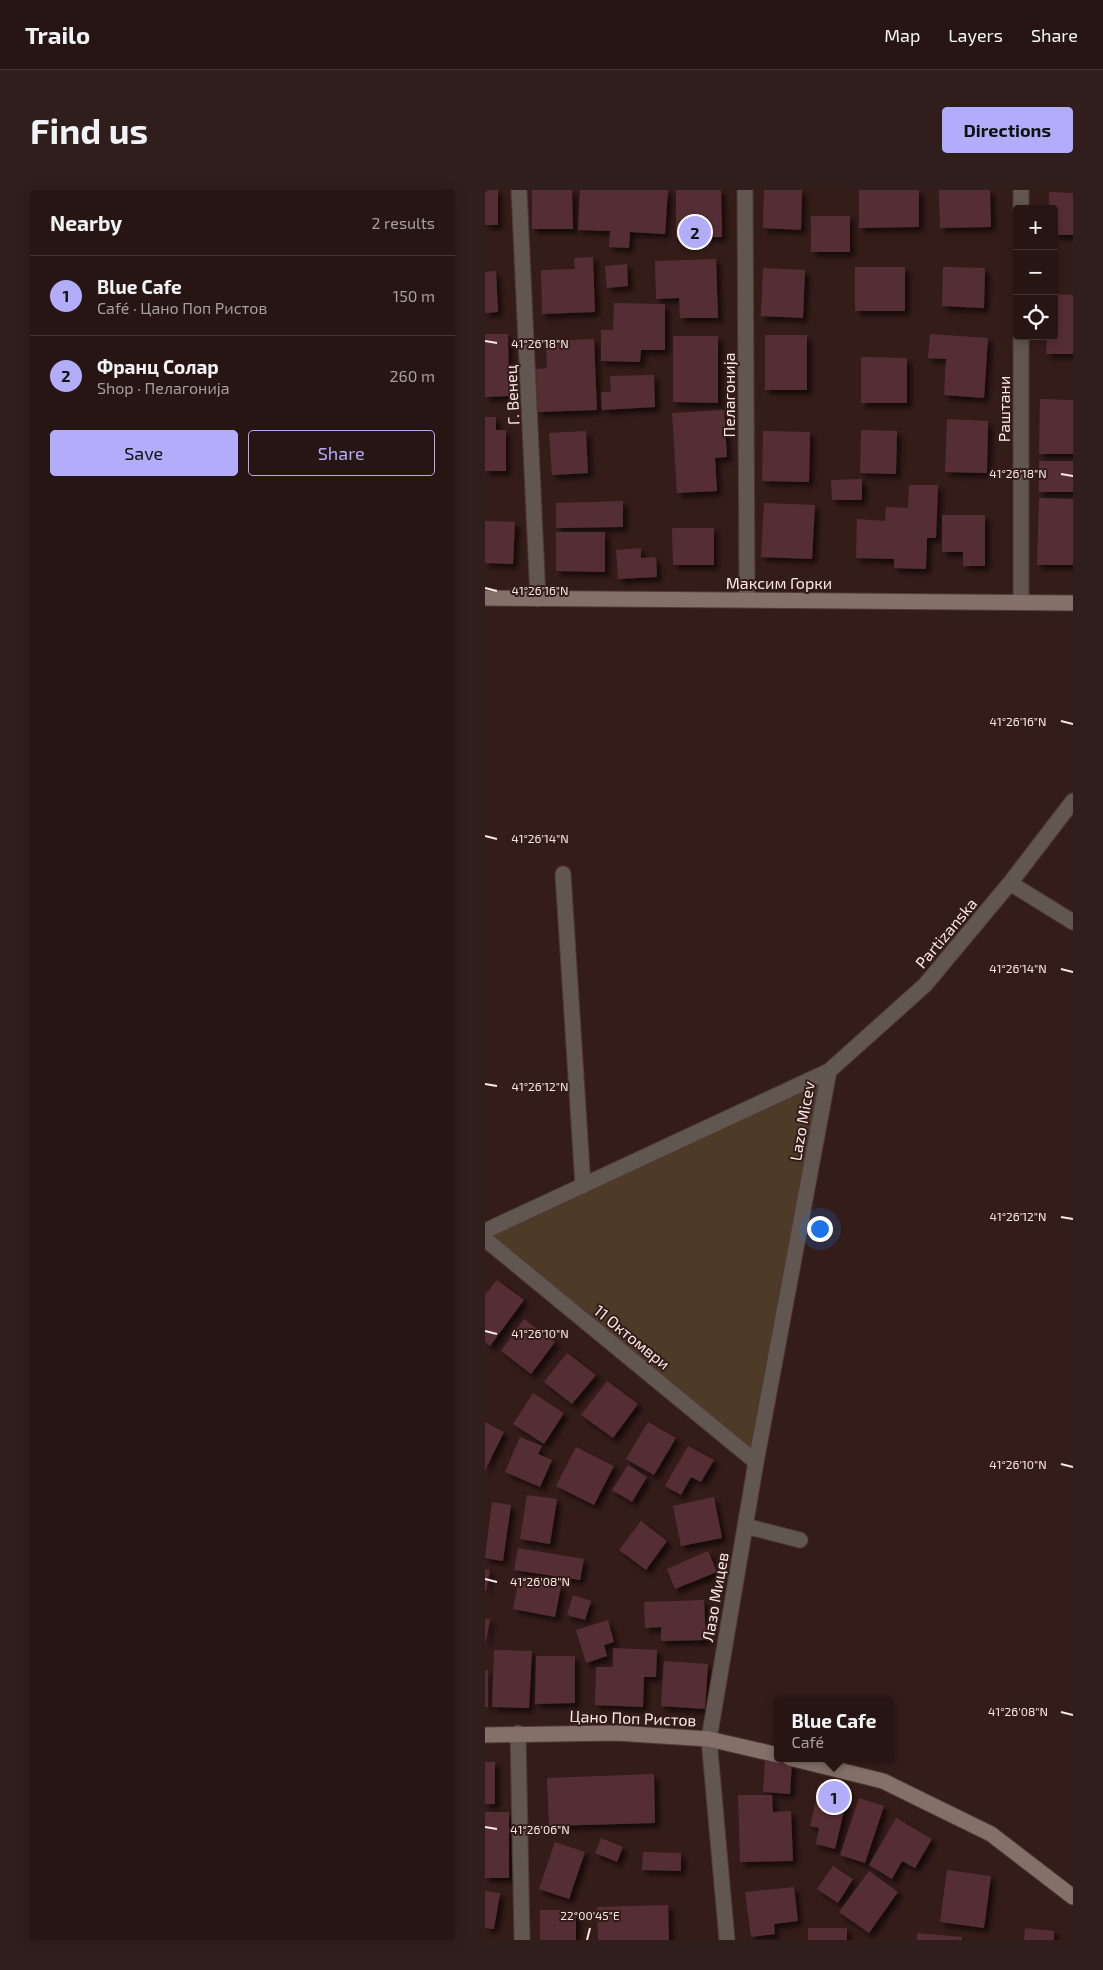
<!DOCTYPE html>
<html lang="en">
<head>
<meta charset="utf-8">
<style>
  body { margin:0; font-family:"Exo 2",sans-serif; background:#2f1e1c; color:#f1f3f6 }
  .controls { position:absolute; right:15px; top:15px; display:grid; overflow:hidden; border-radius:5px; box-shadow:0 2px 12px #0003 }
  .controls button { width:45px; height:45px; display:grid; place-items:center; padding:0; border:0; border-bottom:1px solid #433433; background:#271513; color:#f1f3f6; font:25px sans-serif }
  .you { position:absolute; left:334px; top:1038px; width:18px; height:18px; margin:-12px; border:4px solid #fff; border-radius:50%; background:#1a73e8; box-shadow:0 0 0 8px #1a73e833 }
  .badge { display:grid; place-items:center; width:32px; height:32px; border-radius:50%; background:#b2adfa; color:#111; font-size:16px; font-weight:700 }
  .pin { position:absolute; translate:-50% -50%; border:2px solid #fff; box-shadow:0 1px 5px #0006 }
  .popup { position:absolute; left:289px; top:1507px; width:120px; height:65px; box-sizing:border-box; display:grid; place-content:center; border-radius:5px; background:#271513; filter:drop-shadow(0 1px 4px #0005); font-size:16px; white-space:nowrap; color:#a49fa0 }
  .popup b { font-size:19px; color:#f1f3f6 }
  .popup::after { content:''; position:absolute; left:50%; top:100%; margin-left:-10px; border:10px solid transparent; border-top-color:#271513 }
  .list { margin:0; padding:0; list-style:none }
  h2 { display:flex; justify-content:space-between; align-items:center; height:65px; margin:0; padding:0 20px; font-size:21px }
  h2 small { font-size:16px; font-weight:400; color:#a49fa0 }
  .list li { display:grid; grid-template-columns:32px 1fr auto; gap:15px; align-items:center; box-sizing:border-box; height:80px; padding:0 20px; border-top:1px solid #433433 }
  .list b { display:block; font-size:19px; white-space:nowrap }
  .list p { margin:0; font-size:16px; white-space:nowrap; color:#a49fa0 }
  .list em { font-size:16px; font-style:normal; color:#a49fa0 }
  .actions { display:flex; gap:10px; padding:15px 20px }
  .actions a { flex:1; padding:11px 0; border:1px solid #b2adfa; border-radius:5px; text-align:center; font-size:18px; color:#b2adfa }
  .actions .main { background:#b2adfa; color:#111 }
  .icon { flex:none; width:28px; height:28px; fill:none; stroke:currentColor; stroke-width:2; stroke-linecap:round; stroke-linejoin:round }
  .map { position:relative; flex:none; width:588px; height:1750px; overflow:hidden; border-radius:5px }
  header { display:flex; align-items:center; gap:30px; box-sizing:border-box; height:70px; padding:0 25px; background:#271513; border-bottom:1px solid #433433 }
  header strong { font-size:24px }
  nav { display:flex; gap:28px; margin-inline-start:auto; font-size:18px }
  .intro { display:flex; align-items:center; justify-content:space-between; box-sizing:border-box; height:120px; padding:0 30px }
  h1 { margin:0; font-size:35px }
  .button { padding:12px 22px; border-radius:5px; background:#b2adfa; color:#111; font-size:18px; font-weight:700 }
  main { display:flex; gap:30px; padding:0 30px }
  aside { flex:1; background:#271513; border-radius:5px; box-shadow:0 2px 12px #0003 }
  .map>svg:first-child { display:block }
  .green { fill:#4d3b27 }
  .building { fill:#552f36; filter:url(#shadow) }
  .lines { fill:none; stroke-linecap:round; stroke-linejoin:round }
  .street-casing { stroke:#503936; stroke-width:17 }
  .secondary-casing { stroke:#503936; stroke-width:17 }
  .street { stroke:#615650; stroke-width:15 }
  .secondary { stroke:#837169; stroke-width:15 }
  .ticks { fill:none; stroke:#fbe9e7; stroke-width:2 }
  .labels { text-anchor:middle; stroke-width:4; stroke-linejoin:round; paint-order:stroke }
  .street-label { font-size:16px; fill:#fbe9e7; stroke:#341c19 }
  .ticks-label { font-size:12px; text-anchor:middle; fill:#fbe9e7; stroke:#341c19; stroke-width:4; stroke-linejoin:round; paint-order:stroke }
</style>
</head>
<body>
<header>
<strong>Trailo</strong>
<nav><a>Map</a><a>Layers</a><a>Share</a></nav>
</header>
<div class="intro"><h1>Find us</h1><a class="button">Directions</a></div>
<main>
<aside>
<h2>Nearby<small>2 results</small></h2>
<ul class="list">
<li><span class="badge">1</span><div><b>Blue Cafe</b><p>Café · Цано Поп Ристов</p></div><em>150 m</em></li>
<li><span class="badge">2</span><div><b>Франц Солар</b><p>Shop · Пелагонија</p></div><em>260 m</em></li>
</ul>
<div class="actions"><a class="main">Save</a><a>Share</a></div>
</aside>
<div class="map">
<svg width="588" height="1750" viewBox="0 0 588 1750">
  <defs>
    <filter id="shadow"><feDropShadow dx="4.5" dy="4.5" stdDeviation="2.5" flood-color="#0009"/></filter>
  </defs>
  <rect width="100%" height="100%" fill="#341c19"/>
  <path class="green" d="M 344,881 L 271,1272 L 0,1049 Z"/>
  <path class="building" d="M 0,0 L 13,0 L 13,35 L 0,35 Z
    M 47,0 L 87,0 L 88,39 L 47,39 Z
    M 95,0 L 183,0 L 180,44 L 145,42 L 144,58 L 124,57 L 125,41 L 93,40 Z
    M 191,0 L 236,0 L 237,47 L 191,48 Z
    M 279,0 L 317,0 L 316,40 L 278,38 Z
    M 374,0 L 434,0 L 434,37 L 374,38 Z
    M 454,0 L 505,0 L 506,37 L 455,38 Z
    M 564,2 L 588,3 L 588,45 L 569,45 L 569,19 L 564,19 Z
    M 326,26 L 365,26 L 365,62 L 326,62 Z
    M 108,67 L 110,122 L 57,124 L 56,80 L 90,79 L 89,68 Z
    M 231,69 L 233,128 L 195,128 L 194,108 L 171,109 L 170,71 Z
    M 142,74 L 143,96 L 122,98 L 120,76 Z
    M 370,77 L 420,77 L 420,121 L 370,121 Z
    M 458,77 L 500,78 L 499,118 L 457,116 Z
    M 278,78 L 320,80 L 318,128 L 276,126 Z
    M 11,81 L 13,122 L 0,123 L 0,82 Z
    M 569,104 L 588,105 L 588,164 L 561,164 L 562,146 L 569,146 Z
    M 129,113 L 180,114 L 180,160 L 156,160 L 155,172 L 116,171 L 116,140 L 128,140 Z
    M 0,144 L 23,144 L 24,206 L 0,207 Z
    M 445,144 L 503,148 L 499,208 L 459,205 L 461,169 L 443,168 Z
    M 280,145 L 322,145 L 322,200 L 280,200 Z
    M 188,146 L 233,146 L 233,213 L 188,212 Z
    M 109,149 L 112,220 L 53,222 L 51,179 L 62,178 L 61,151 Z
    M 376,167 L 422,168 L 422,213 L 376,213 Z
    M 169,185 L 170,217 L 117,220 L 116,202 L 126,202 L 125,186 Z
    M 555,209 L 588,210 L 588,264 L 554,264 Z
    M 239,220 L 242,267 L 230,268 L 232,301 L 192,303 L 187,223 Z
    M 0,227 L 11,227 L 11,240 L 21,240 L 21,281 L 0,281 Z
    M 462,229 L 503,231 L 502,283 L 460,282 Z
    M 376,240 L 412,241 L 411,284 L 375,283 Z
    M 101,241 L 103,283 L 67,285 L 64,243 Z
    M 278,241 L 325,242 L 324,292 L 277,291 Z
    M 554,271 L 588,271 L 588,302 L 554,302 Z
    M 377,289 L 377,310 L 347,310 L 346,290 Z
    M 424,295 L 453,295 L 451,348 L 442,348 L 441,379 L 409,378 L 409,369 L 371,368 L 372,329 L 400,331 L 401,317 L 423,318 Z
    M 554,308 L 588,309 L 588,375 L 552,375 Z
    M 138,311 L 138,337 L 71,338 L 71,313 Z
    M 279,313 L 330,315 L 327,369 L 276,367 Z
    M 457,325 L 500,325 L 500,376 L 478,376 L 478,362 L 457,362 Z
    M 0,331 L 30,332 L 28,374 L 0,373 Z
    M 187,338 L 229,338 L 229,375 L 188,375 Z
    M 71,342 L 120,342 L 120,382 L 71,381 Z
    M 156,358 L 156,368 L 171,367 L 172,387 L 133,389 L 131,360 Z
    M 12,1090 L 39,1110 L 5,1156 L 0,1152 L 0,1105 Z
    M 39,1129 L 70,1152 L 46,1184 L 16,1161 Z
    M 82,1163 L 111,1185 L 87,1214 L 59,1192 Z
    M 122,1191 L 153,1214 L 128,1248 L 96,1225 Z
    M 48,1203 L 79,1223 L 59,1254 L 28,1234 Z
    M 0,1232 L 19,1242 L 0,1280 Z
    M 163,1232 L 191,1248 L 169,1285 L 141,1269 Z
    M 35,1247 L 57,1256 L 53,1264 L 67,1270 L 55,1297 L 20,1282 Z
    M 203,1256 L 229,1270 L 216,1292 L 206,1287 L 196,1305 L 180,1296 Z
    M 91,1257 L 129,1276 L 109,1315 L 71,1296 Z
    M 143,1275 L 162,1287 L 147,1312 L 127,1300 Z
    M 42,1305 L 72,1309 L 65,1354 L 35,1349 Z
    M 229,1307 L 237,1348 L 196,1356 L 188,1316 Z
    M 7,1312 L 26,1315 L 18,1371 L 0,1368 Z
    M 156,1331 L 182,1351 L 161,1380 L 134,1360 Z
    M 33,1358 L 99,1369 L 95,1390 L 29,1380 Z
    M 223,1361 L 232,1382 L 190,1399 L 182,1379 Z
    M 0,1379 L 5,1380 L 1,1401 L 0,1401 Z
    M 34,1388 L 76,1396 L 70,1427 L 28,1419 Z
    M 88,1405 L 106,1411 L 100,1430 L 82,1425 Z
    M 219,1410 L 221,1450 L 176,1451 L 176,1437 L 160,1438 L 159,1412 Z
    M 0,1429 L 5,1429 L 1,1451 L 0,1451 Z
    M 123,1430 L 129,1452 L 119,1455 L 122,1466 L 101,1473 L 91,1440 Z
    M 128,1458 L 172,1460 L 171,1487 L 159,1487 L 158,1517 L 110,1515 L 111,1477 L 128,1477 Z
    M 9,1460 L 47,1461 L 44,1518 L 7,1517 Z
    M 51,1466 L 90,1466 L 90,1513 L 50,1514 Z
    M 179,1471 L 223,1474 L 220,1519 L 176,1516 Z
    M 0,1480 L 3,1480 L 3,1517 L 0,1517 Z
    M 280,1570 L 307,1572 L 305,1604 L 278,1602 Z
    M 0,1572 L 10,1572 L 10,1614 L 0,1614 Z
    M 169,1584 L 170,1633 L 64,1636 L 62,1588 Z
    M 335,1593 L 364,1600 L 350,1659 L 331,1654 L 334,1638 L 325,1636 Z
    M 253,1605 L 287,1605 L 288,1622 L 306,1621 L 308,1671 L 255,1672 Z
    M 374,1608 L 399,1616 L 380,1673 L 355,1665 Z
    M 0,1622 L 24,1622 L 24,1688 L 0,1688 Z
    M 411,1628 L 447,1649 L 430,1678 L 417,1671 L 407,1689 L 384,1675 Z
    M 116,1648 L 138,1657 L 132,1672 L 110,1663 Z
    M 70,1652 L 100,1662 L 84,1709 L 54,1699 Z
    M 158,1662 L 196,1663 L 196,1681 L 157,1680 Z
    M 348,1676 L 368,1689 L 353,1713 L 332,1699 Z
    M 462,1680 L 506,1686 L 499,1738 L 455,1732 Z
    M 384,1681 L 413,1702 L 384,1743 L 354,1722 Z
    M 309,1697 L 313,1731 L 289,1734 L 290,1744 L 266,1747 L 260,1702 Z
    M 0,1701 L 15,1703 L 9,1739 L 0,1738 Z
    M 183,1715 L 184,1750 L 113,1750 L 112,1717 Z
    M 55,1720 L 91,1720 L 91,1750 L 55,1750 Z
    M 323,1738 L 362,1738 L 362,1750 L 323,1750 Z
    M 540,1738 L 569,1741 L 569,1750 L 539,1750 Z
    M 432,1743 L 477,1747 L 477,1750 L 432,1750 Z"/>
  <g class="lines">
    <g class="street-casing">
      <path id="street" d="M 34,0 L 53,409
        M 260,0 L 262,410
        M 536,19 L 536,0
        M 536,412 L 536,146
        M 78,684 L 98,996
        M 525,693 L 588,732
        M 0,1041 L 344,881 L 440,795 L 525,693 L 588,611
        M 0,1049 L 271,1272
        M 260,1336 L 315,1350
        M 33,1543 L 37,1750
        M 242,1750 L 224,1549 L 271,1272 L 344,881"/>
    </g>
    <g class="secondary-casing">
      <path id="secondary" d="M 0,408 L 588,413
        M 0,1545 L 131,1543 L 224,1549 L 293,1565
        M 305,1568 L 398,1591 L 506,1644 L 588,1707"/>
    </g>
    <use href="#street" class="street"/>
    <use href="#secondary" class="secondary"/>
  </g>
  <path class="ticks" d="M 0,151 L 12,153M 576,284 L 588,286M 0,398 L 12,401M 576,531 L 588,534M 0,646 L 12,649M 576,779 L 588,782M 0,894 L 12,896M 576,1027 L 588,1029M 0,1141 L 12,1144M 576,1274 L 588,1277M 0,1389 L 12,1392M 576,1522 L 588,1525M 0,1637 L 12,1639M 102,1750 L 105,1738"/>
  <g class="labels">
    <g class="street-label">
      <text transform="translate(27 205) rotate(-93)" y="6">Г. Венец</text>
      <text transform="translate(244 205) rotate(-90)" y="6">Пелагонија</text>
      <text transform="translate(519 219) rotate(-90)" y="6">Раштани</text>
      <text x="294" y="399">Максим Горки</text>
      <text transform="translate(461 743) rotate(-50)" y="6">Partizanska</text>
      <text transform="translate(317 931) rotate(-80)" y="6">Lazo Micev</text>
      <text transform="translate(147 1147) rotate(39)" y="6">11 Октомври</text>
      <text transform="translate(230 1407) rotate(-80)" y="6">Лазо Мицев</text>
      <text transform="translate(148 1528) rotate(2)" y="6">Цано Поп Ристов</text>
    </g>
  </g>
  <g class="ticks-label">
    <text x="55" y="158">41°26'18"N</text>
    <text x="533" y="288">41°26'18"N</text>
    <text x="55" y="405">41°26'16"N</text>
    <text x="533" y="536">41°26'16"N</text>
    <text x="55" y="653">41°26'14"N</text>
    <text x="533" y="783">41°26'14"N</text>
    <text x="55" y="901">41°26'12"N</text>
    <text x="533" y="1031">41°26'12"N</text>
    <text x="55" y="1148">41°26'10"N</text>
    <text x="533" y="1279">41°26'10"N</text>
    <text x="55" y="1396">41°26'08"N</text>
    <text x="533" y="1526">41°26'08"N</text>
    <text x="55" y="1644">41°26'06"N</text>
    <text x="105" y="1730">22°00'45"E</text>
  </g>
</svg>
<div class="controls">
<button>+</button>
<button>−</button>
<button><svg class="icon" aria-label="locate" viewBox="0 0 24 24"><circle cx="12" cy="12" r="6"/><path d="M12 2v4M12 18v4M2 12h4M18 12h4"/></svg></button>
</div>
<div class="you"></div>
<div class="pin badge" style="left:349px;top:1607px">1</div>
<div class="popup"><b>Blue Cafe</b>Café</div>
<div class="pin badge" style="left:210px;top:42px">2</div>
</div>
</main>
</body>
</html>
